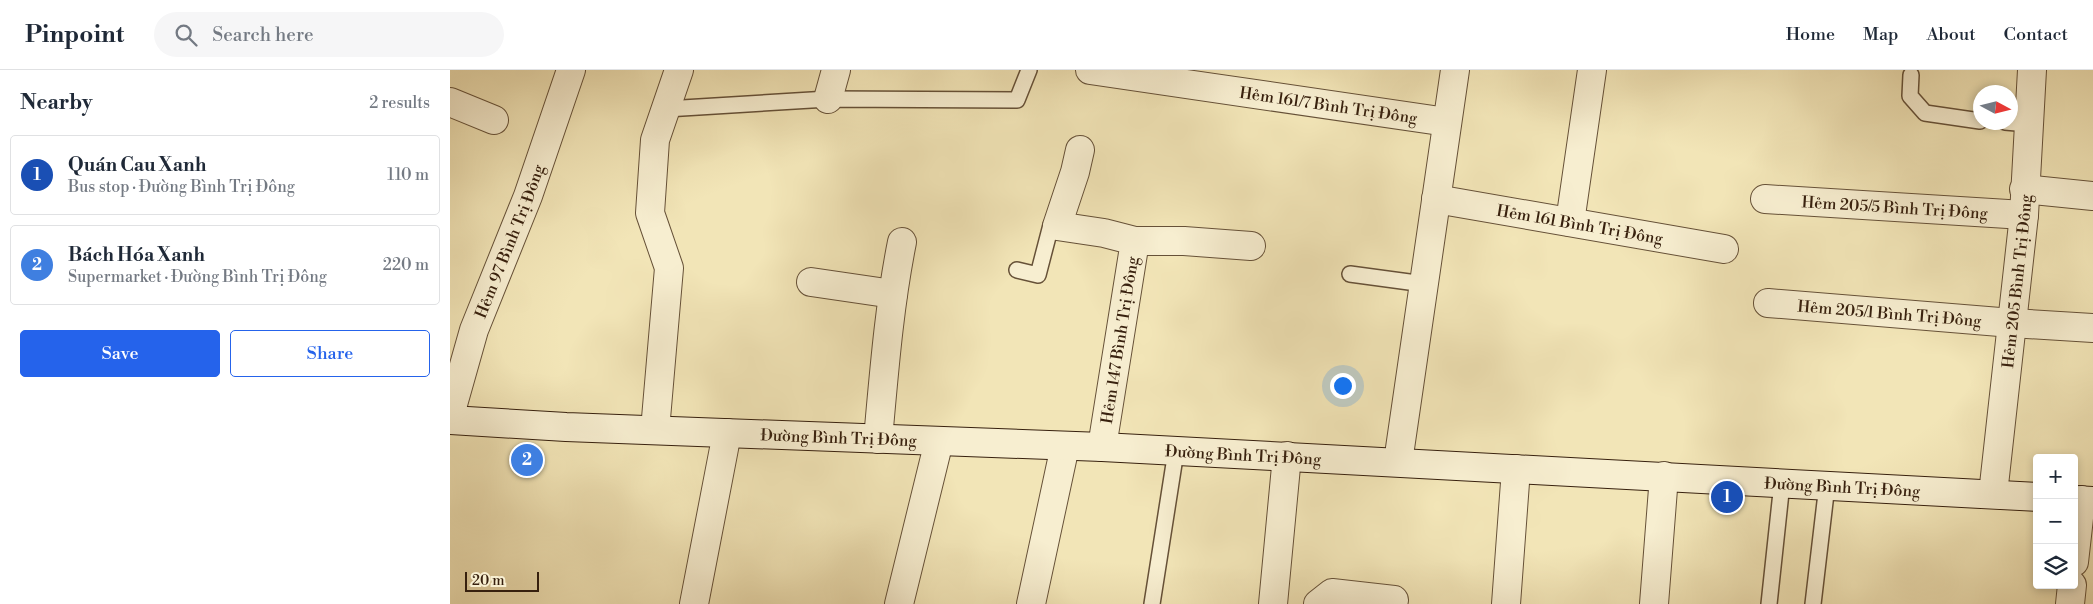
<!DOCTYPE html>
<html lang="en">
<head>
<meta charset="utf-8">
<style>
  body { margin:0; font-family:"Libre Bodoni",serif; background:#f6f6f7; color:#1f2937 }
  .controls { position:absolute; right:15px; bottom:15px; display:grid; overflow:hidden; border-radius:5px; box-shadow:0 2px 8px #0003 }
  .controls button { width:45px; height:45px; display:grid; place-items:center; padding:0; border:0; border-bottom:1px solid #e0e1e3; background:#fff; color:#1f2937; font:25px sans-serif }
  .compass { position:absolute; left:1523px; top:15px; width:45px; height:45px; border-radius:50%; background:#fff; box-shadow:0 2px 8px #0003; rotate:97deg }
  .scale { position:absolute; left:15px; bottom:12px; width:74px; box-sizing:border-box; padding-left:5px; border:2px solid #37200e; border-top:0; font-size:14px; line-height:18px; white-space:nowrap; color:#37200e; -webkit-text-stroke:4px #f7eed0; paint-order:stroke }
  .you { position:absolute; left:892px; top:315px; width:18px; height:18px; margin:-12px; border:4px solid #fff; border-radius:50%; background:#1a73e8; box-shadow:0 0 0 8px #1a73e833 }
  .badge { display:grid; place-items:center; width:32px; height:32px; border-radius:50%; background:#2563eb; color:#fff; font-size:16px; font-weight:700 }
  .pin { position:absolute; translate:-50% -50%; border:2px solid #fff; box-shadow:0 1px 5px #0006 }
  .list { margin:0; padding:0; list-style:none }
  h2 { display:flex; justify-content:space-between; align-items:center; height:65px; margin:0; padding:0 20px; font-size:21px }
  h2 small { font-size:16px; font-weight:400; color:#747a83 }
  .list li { display:grid; grid-template-columns:32px 1fr auto; gap:15px; align-items:center; box-sizing:border-box; height:80px; margin:0 10px 10px; padding:0 10px; border:1px solid #e0e1e3; border-radius:5px }
  .list b { display:block; font-size:19px; white-space:nowrap }
  .list p { margin:0; font-size:16px; white-space:nowrap; color:#747a83 }
  .list em { font-size:16px; font-style:normal; color:#747a83 }
  .actions { display:flex; gap:10px; padding:15px 20px }
  .actions a { flex:1; padding:11px 0; border:1px solid #2563eb; border-radius:5px; text-align:center; font-size:18px; color:#2563eb }
  .actions .main { background:#2563eb; color:#fff }
  .icon { flex:none; width:28px; height:28px; fill:none; stroke:currentColor; stroke-width:2; stroke-linecap:round; stroke-linejoin:round }
  .map { position:relative; flex:none; width:1643px; height:534px; overflow:hidden }
  header { display:flex; align-items:center; gap:30px; box-sizing:border-box; height:70px; padding:0 25px; background:#fff; border-bottom:1px solid #e0e1e3 }
  header strong { font-size:24px }
  nav { display:flex; gap:28px; margin-inline-start:auto; font-size:18px }
  .search { width:350px; height:45px; background:#f6f6f7; display:flex; align-items:center; gap:12px; box-sizing:border-box; padding:0 18px; border-radius:28px; color:#747a83; font-size:19px }
  main { display:flex }
  aside { flex:1; background:#fff }
  .map>svg:first-child { display:block }
  .lines { fill:none; stroke-linecap:round; stroke-linejoin:round }
  .lane-casing { stroke:#665138; stroke-width:18 }
  .street-casing { stroke:#665138; stroke-width:30 }
  .secondary-casing { stroke:#37200e; stroke-width:30 }
  .lane { stroke:#f7eed0; stroke-width:15 }
  .street { stroke:#f7eed0; stroke-width:28 }
  .secondary { stroke:#f7eed0; stroke-width:28 }
  .labels { text-anchor:middle; stroke-width:4; stroke-linejoin:round; paint-order:stroke }
  .street-label { font-size:16px; fill:#37200e; stroke:#f7eed0 }
</style>
</head>
<body>
<header>
<strong>Pinpoint</strong>
<div class="search"><svg class="icon" aria-label="search" viewBox="0 0 24 24"><circle cx="10" cy="10" r="6"/><path d="M15 15l6 6"/></svg>Search here</div>
<nav><a>Home</a><a>Map</a><a>About</a><a>Contact</a></nav>
</header>
<main>
<aside>
<h2>Nearby<small>2 results</small></h2>
<ul class="list">
<li><span class="badge" style="background:#1a4fb4">1</span><div><b>Quán Cau Xanh</b><p>Bus stop · Đường Bình Trị Đông</p></div><em>110 m</em></li>
<li><span class="badge" style="background:#3f7fe0">2</span><div><b>Bách Hóa Xanh</b><p>Supermarket · Đường Bình Trị Đông</p></div><em>220 m</em></li>
</ul>
<div class="actions"><a class="main">Save</a><a>Share</a></div>
</aside>
<div class="map">
<svg width="1643" height="534" viewBox="0 0 1643 534">
  <rect width="100%" height="100%" fill="#f2e5b7"/>
  <filter id="stains"><feTurbulence type="fractalNoise" baseFrequency=".004" numOctaves="4"/><feColorMatrix values="0 0 0 0 .2 0 0 0 0 .09 0 0 0 0 .02 0 0 0 .5 -.17"/></filter>
  <radialGradient id="worn" r=".72"><stop offset=".6" stop-color="#630" stop-opacity="0"/><stop offset="1" stop-color="#630" stop-opacity=".3"/></radialGradient>
  <g class="lines">
    <g class="lane-casing">
      <path id="lane" d="M 1461,5 L 1460,26 L 1475,43 L 1530,51
        M 216,39 L 378,29 L 567,30 L 579,0
        M 1555,52 L 1578,54
        M 567,200 L 588,205 L 601,155 L 607,156
        M 900,204 L 974,214
        M 702,534 L 726,381
        M 1319,534 L 1332,413
        M 1363,534 L 1377,415"/>
    </g>
    <g class="street-casing">
      <g id="street">
        <path id="s1" d="M 640,0 L 997,52"/>
        <path d="M 378,29 L 386,0"/>
        <path d="M 0,32 L 44,50"/>
        <path d="M 630,80 L 625,102 L 607,156 L 654,163 L 685,171 L 652,377"/>
        <path d="M 1574,119 L 1643,126"/>
        <path id="s2" d="M 986,129 L 1274,179"/>
        <path id="s3" d="M 1315,129 L 1574,145"/>
        <path d="M 1120,152 L 1142,0"/>
        <path d="M 685,171 L 734,171 L 801,176"/>
        <path d="M 361,212 L 443,224"/>
        <path id="s4" d="M 1318,233 L 1562,253 L 1643,258"/>
        <path id="s5" d="M 0,345 L 24,260 L 78,126 L 121,0"/>
        <path d="M 205,360 L 219,198 L 200,143 L 205,70 L 229,0"/>
        <path d="M 428,369 C 434,303 439,237 452,172"/>
        <path d="M 948,392 L 1005,0"/>
        <path id="s6" d="M 1543,424 L 1574,145 L 1582,0"/>
        <path d="M 1624,492 L 1631,430"/>
        <path d="M 244,534 L 277,363"/>
        <path d="M 449,534 L 489,371"/>
        <path d="M 581,534 L 615,376"/>
        <path d="M 823,534 L 837,386"/>
        <path d="M 868,534 L 882,523 L 944,530"/>
        <path d="M 1056,534 L 1066,399"/>
        <path d="M 1204,534 L 1214,406"/>
        <path d="M 1620,534 L 1622,515"/>
      </g>
    </g>
    <g class="secondary-casing">
      <g id="secondary">
        <path id="s7" d="M 0,350 L 116,357 L 652,377 L 1587,427"/>
        <path d="M 1624,430 L 1643,431"/>
      </g>
    </g>
    <use href="#lane" class="lane"/>
    <use href="#street" class="street"/>
    <use href="#secondary" class="secondary"/>
  </g>
  <g class="labels">
    <g class="street-label">
      <text dy="6" stroke="none"><textPath href="#s1" startOffset="241">Hẻm 161/7 Bình Trị Đông</textPath></text>
      <text dy="6" stroke="none"><textPath href="#s3" startOffset="130">Hẻm 205/5 Bình Trị Đông</textPath></text>
      <text dy="6" stroke="none"><textPath href="#s2" startOffset="146">Hẻm 161 Bình Trị Đông</textPath></text>
      <text dy="6" stroke="none"><textPath href="#s5" startOffset="184">Hẻm 97 Bình Trị Đông</textPath></text>
      <text dy="6" stroke="none"><textPath href="#s6" startOffset="214">Hẻm 205 Bình Trị Đông</textPath></text>
      <text dy="6" stroke="none"><textPath href="#s4" startOffset="122">Hẻm 205/1 Bình Trị Đông</textPath></text>
      <text transform="translate(669 270) rotate(-81)" y="6">Hẻm 147 Bình Trị Đông</text>
      <text dy="6" stroke="none"><textPath href="#s7" startOffset="389">Đường Bình Trị Đông</textPath></text>
      <text dy="6" stroke="none"><textPath href="#s7" startOffset="794">Đường Bình Trị Đông</textPath></text>
      <text dy="6" stroke="none"><textPath href="#s7" startOffset="1394">Đường Bình Trị Đông</textPath></text>
    </g>
  </g>
  <rect width="100%" height="100%" filter="url(#stains)"/>
  <rect width="100%" height="100%" fill="url(#worn)"/>
</svg>
<div class="controls">
<button>+</button>
<button>−</button>
<button><svg class="icon" aria-label="layers" viewBox="0 0 24 24"><path d="M12 4l9 5-9 5-9-5zM3 14l9 5 9-5"/></svg></button>
</div>
<svg class="compass" viewBox="-18 -18 36 36"><path d="M0-13l5 13h-10z" fill="#e53935"/><path d="M0 13l5-13h-10z" fill="#747a83"/></svg>
<div class="scale">20 m</div>
<div class="you"></div>
<div class="pin badge" style="left:1277px;top:427px;background:#1a4fb4">1</div>
<div class="pin badge" style="left:77px;top:390px;background:#3f7fe0">2</div>
</div>
</main>
</body>
</html>
